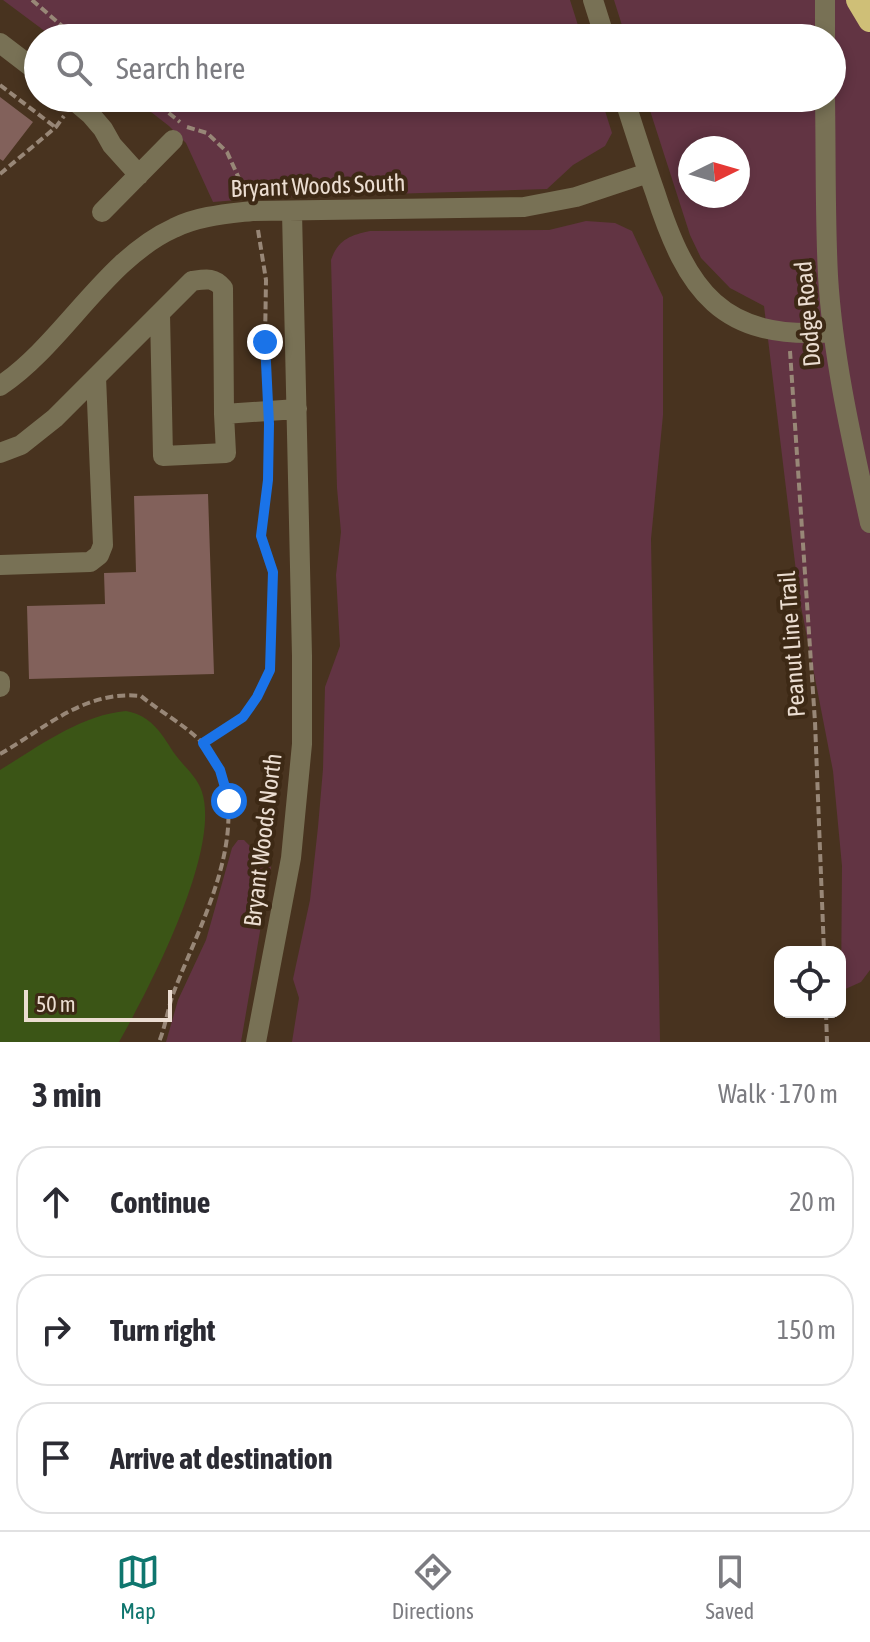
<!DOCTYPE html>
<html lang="en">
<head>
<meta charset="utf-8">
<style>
  body { margin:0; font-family:"Asap Condensed",sans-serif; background:#f2f2f3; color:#2b2b33 }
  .controls { position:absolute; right:24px; bottom:24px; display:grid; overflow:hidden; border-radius:16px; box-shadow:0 4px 12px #0003 }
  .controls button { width:72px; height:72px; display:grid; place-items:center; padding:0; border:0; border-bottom:2px solid #e1e1e2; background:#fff; color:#2b2b33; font:40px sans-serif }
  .compass { position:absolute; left:678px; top:136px; width:72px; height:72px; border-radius:50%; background:#fff; box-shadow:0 4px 12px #0003; rotate:85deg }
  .scale { position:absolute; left:24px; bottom:20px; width:148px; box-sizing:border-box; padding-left:8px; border:4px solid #ebddd1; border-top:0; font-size:22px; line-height:28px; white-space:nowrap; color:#ebddd1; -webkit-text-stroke:6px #3d2915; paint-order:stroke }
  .stop { position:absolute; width:24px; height:24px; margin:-18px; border:6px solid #1a73e8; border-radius:50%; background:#fff }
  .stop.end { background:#1a73e8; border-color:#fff; box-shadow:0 2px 8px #0008 }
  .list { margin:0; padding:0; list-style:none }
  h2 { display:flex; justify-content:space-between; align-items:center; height:104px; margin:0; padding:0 32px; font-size:34px }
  h2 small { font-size:26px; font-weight:400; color:#7c7c81 }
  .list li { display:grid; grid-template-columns:52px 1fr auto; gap:24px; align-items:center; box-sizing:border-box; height:112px; margin:0 16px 16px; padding:0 16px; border:2px solid #e1e1e2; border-radius:32px }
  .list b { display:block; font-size:30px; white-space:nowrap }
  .list em { font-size:26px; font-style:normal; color:#7c7c81 }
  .icon { flex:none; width:44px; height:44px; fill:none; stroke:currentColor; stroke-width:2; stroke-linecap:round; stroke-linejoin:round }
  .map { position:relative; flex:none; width:870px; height:1042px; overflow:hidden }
  .search { position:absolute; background:#fff; box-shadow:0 4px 12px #0003; left:24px; right:24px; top:24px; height:88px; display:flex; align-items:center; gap:20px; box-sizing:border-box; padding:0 28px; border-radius:44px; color:#7c7c81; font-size:30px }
  .sheet { height:488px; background:#fff }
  nav { display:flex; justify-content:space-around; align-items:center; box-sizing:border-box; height:112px; border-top:2px solid #e1e1e2; background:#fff; font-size:22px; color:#7c7c81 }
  nav a { display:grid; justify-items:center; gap:4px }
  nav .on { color:#0f766e }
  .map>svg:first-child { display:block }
  .green { fill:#623443; fill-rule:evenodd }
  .water { fill:#3b5516 }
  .building { fill:#82615b }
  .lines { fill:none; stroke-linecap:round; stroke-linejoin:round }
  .path { stroke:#988777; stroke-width:4; stroke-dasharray:8 4; stroke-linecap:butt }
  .minor { stroke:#787155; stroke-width:20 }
  .highway { stroke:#cfbf77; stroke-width:24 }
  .route { stroke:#1a73e8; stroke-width:10 }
  .labels { text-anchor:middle; stroke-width:8; stroke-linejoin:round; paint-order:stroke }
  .street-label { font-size:24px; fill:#ebddd1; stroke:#3d2915 }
</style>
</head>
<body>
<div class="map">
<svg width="870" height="1042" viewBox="0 0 870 1042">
  <rect width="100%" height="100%" fill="#48331f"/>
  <path class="green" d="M 3,0 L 570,0 L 582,38 L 54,38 Z
    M 614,0 L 870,0 L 870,970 L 861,982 L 841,991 L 842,866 L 833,771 L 799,596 L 764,306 L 730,288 L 701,258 L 690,235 L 646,98 L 832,98 L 832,38 L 626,38 ZM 690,148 L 738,148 L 738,196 L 690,196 Z
    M 133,98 L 601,98 L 612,133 L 605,146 L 573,165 L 547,189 L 261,198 L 213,202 L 186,143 L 169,126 Z
    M 586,221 L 615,223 L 632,231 L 663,297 L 663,415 L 651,539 L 660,1042 L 292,1042 L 299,998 L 293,979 L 310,900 L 318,827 L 323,769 L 325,687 L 340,646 L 336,575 L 341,532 L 337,488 L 331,260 C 338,240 350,235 370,231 L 549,230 Z
    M 238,840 L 244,840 L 271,867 L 241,1042 L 166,1042 L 178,1000 L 206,940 L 232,848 Z"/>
  <path class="water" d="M 126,711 C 151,716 160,731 174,753 C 183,766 197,776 202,792 C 221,851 149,989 119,1042 L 0,1042 L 0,770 C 38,747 80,715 126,711 Z"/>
  <path class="building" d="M 0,97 L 33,122 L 3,161 L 0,159 Z
    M 208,494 L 214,674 L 29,679 L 27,606 L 105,604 L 104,573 L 136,572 L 134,496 Z"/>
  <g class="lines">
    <path class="path" d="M 32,0 L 76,38
      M 0,85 L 55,127
      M 150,98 L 180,122
      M 187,127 L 207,133 L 227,152 L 246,194
      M 0,174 L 56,127 L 64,116
      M 258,230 L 266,280 L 265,342 L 268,392
      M 790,351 L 815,722 L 824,952
      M 203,743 L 243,717 L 257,697 L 270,670 L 273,572 L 261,536 L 268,480 L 269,429
      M 0,754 C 46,728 84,690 141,696 C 159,711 190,728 204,745 C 262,814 202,919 175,989 C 168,1006 166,1025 159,1042
      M 826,1012 L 827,1042"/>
    <path class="minor" d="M 593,0 L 605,38
      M 825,0 L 825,38
      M 0,43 L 38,72
      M 71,98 L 91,115 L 103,129 L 112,145 L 139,175
      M 624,98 C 634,129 644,161 655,192 C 687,291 721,341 833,332
      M 825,98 C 826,157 825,217 828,276 C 833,359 852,441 870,523
      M 102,212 L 173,140
      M 160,314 L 163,456 L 226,453 L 224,414
      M 0,386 C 63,344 105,259 174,228 C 198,216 226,214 252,211 L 524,207 L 576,197 L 648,173
      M 0,453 L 21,445 L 55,418 L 192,281 C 206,279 214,277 223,288 L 224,414 L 297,409
      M 0,565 L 90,562 L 99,555 L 103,545 L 96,377
      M 0,681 L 0,687
      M 256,1042 L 291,858 L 302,744 L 302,656 L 292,212"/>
    <path class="highway" d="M 858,0 L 870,20"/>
  </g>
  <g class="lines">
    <path class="route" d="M 229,801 L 220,770 L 203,743 L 243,717 L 257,697 L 270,670 L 273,572 L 261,536 L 268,480 L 269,424 L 265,342"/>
  </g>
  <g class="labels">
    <g class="street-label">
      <text transform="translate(318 186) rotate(-2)" y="8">Bryant Woods South</text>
      <text transform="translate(808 314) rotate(-95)" y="8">Dodge Road</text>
      <text transform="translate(792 644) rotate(-94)" y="8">Peanut Line Trail</text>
      <text transform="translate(263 840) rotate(-83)" y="8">Bryant Woods North</text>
    </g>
  </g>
</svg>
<div class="controls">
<button><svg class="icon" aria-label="locate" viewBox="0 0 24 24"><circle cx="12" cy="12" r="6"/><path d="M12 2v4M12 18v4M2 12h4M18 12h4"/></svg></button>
</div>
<svg class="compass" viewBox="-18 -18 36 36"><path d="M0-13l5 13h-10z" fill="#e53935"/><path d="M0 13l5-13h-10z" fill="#7c7c81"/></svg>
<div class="scale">50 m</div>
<div class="stop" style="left:229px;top:801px"></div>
<div class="stop end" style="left:265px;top:342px"></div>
<div class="search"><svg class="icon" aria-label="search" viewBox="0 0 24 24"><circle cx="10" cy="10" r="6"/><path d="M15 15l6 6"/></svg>Search here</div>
</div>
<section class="sheet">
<h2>3 min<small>Walk · 170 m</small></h2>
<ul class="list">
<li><svg class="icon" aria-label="ahead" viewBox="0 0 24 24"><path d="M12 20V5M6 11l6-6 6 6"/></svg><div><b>Continue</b></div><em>20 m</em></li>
<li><svg class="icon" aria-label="right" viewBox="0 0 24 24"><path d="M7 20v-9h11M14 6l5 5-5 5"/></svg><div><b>Turn right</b></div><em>150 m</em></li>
<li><svg class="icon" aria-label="arrive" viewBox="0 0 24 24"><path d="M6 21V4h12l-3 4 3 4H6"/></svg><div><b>Arrive at destination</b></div></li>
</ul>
</section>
<nav>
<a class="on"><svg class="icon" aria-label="map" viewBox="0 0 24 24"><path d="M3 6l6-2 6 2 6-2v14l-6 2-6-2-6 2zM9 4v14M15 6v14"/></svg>Map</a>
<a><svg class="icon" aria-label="directions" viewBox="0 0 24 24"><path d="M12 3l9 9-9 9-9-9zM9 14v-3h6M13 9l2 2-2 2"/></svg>Directions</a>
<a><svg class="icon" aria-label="saved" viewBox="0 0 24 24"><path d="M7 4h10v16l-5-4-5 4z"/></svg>Saved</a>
</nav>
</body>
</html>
